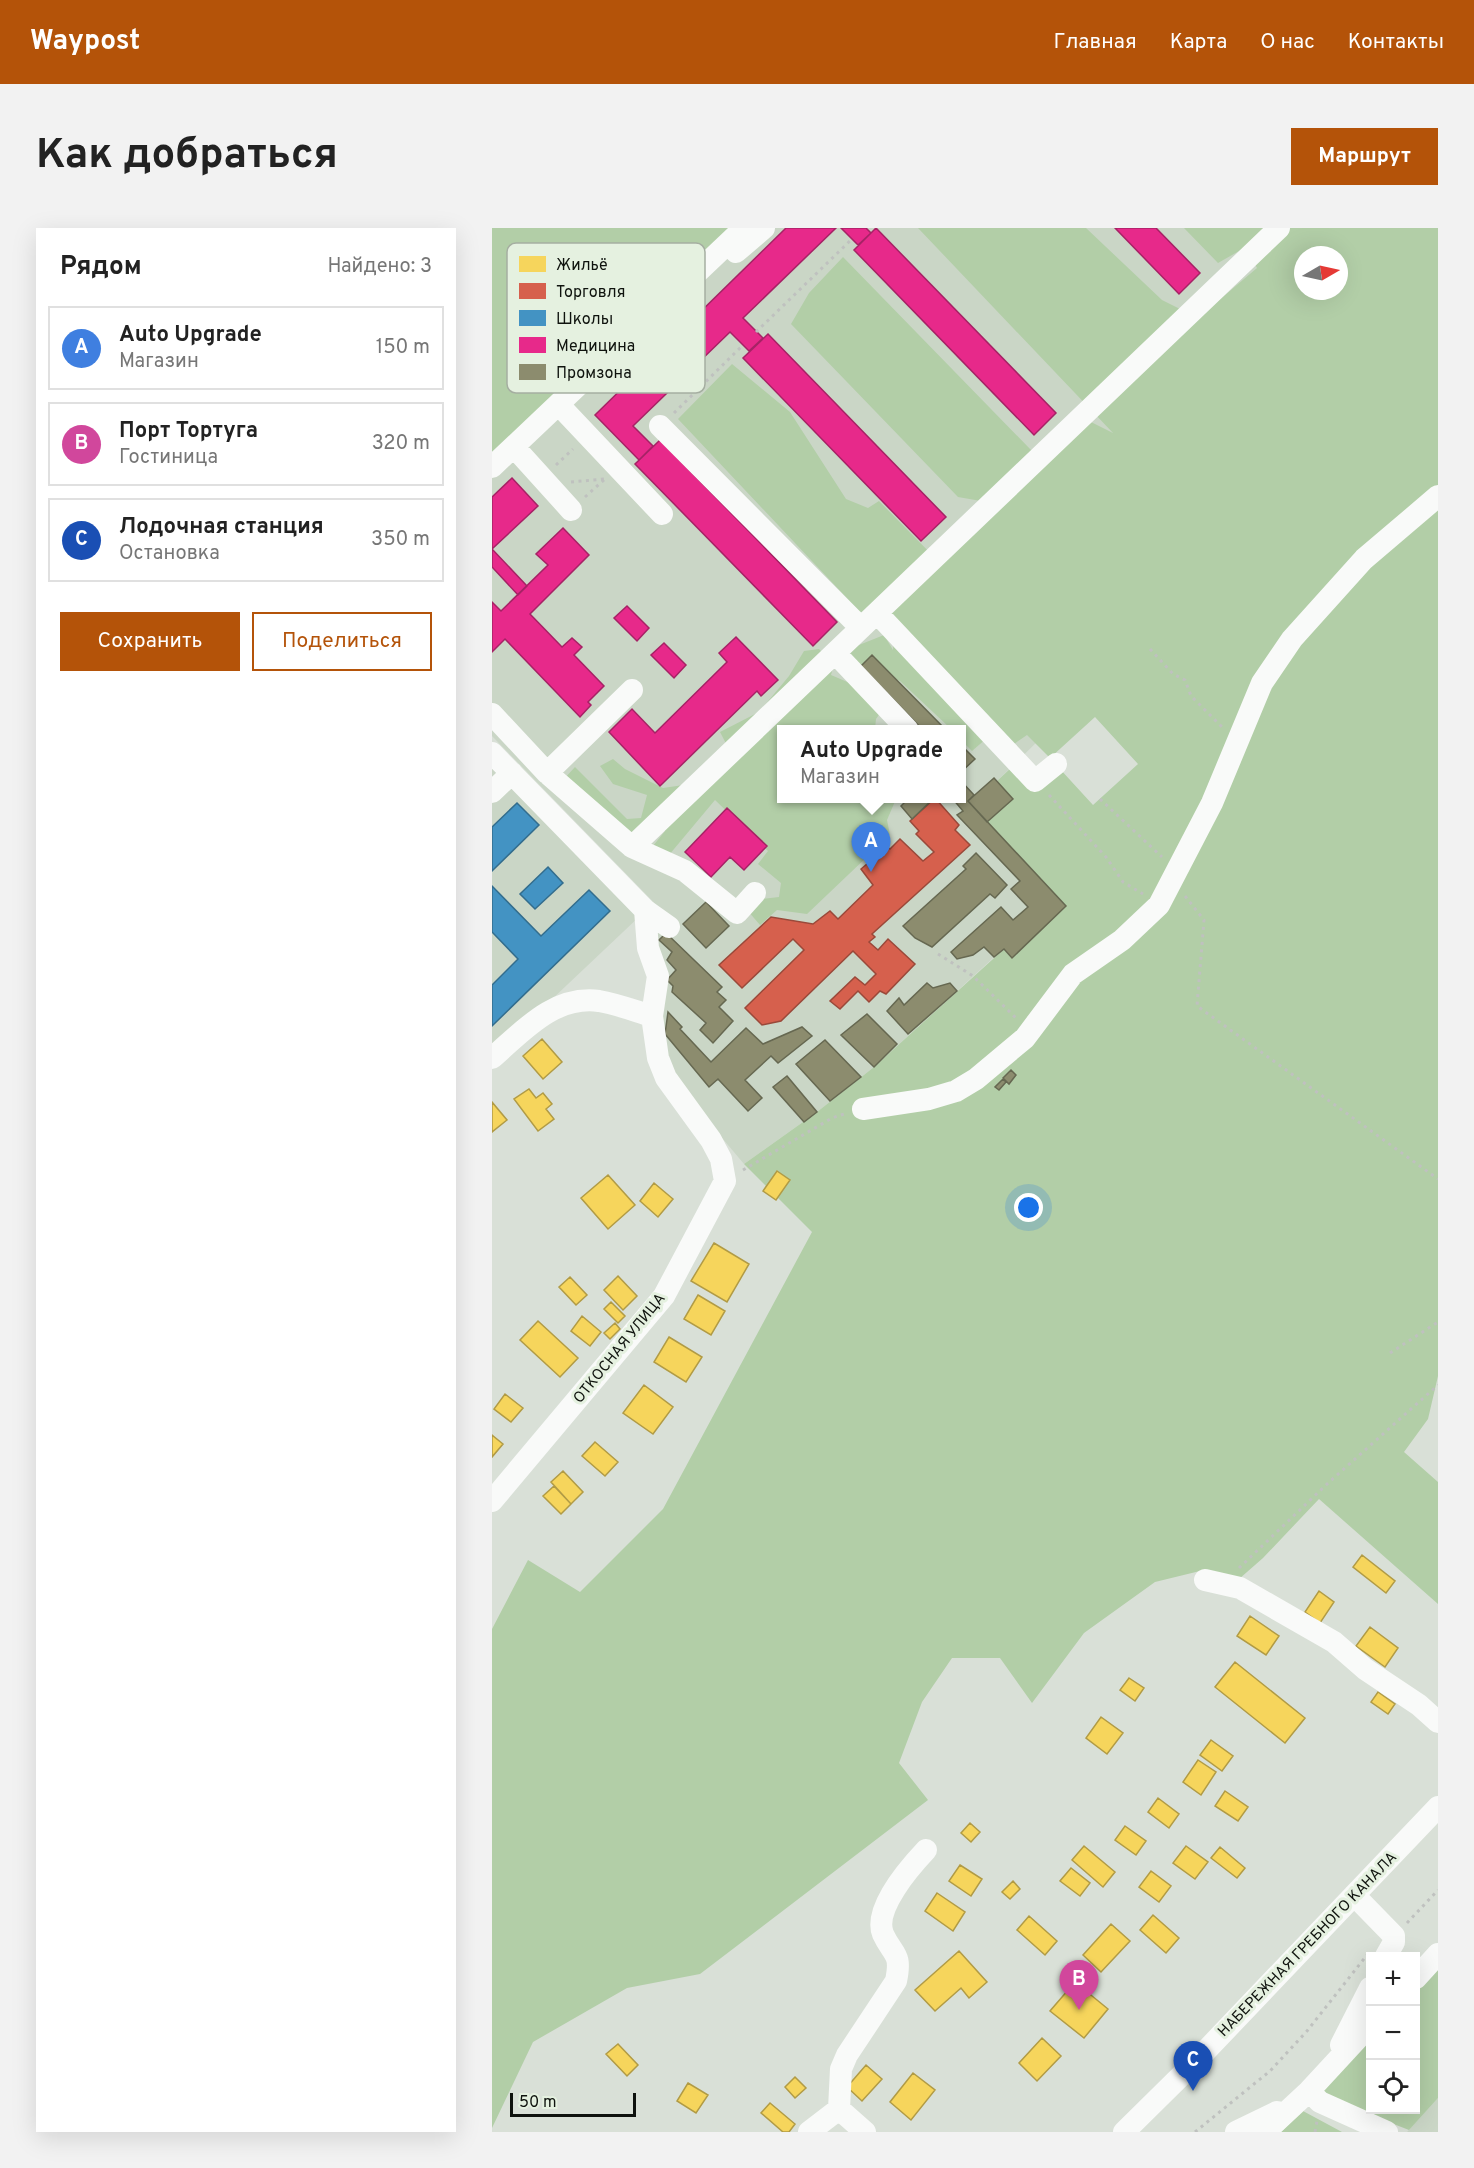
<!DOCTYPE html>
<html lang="ru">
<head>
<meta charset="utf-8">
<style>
  body { margin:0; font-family:Overpass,sans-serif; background:#f2f2f2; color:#222 }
  .controls { position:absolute; right:18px; bottom:18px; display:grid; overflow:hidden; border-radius:0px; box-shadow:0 6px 24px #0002 }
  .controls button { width:54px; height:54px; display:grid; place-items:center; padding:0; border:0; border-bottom:2px solid #e0e0e0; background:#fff; color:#222; font:30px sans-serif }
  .compass { position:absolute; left:802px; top:18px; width:54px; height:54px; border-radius:50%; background:#fff; box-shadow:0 6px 24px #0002; rotate:81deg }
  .scale { position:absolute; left:18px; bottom:15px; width:126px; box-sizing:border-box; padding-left:6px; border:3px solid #0f130e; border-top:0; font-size:16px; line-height:21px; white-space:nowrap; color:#0f130e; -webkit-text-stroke:4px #e5f1e0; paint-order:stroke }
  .you { position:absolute; left:537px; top:980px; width:21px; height:21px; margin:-15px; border:4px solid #fff; border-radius:50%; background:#1a73e8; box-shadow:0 0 0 9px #1a73e833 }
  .badge { display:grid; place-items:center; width:39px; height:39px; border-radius:50%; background:#b45309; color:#fff; font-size:20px; font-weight:700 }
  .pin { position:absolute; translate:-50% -50px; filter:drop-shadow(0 2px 3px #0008) }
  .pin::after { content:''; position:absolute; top:32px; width:21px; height:18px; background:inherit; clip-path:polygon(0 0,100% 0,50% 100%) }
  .popup { position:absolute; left:285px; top:497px; width:189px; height:78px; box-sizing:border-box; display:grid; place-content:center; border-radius:0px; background:#fff; filter:drop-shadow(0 2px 4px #0005); font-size:20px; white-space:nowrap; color:#767676 }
  .popup b { font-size:22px; color:#222 }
  .popup::after { content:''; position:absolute; left:50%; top:100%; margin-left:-12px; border:12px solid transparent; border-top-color:#fff }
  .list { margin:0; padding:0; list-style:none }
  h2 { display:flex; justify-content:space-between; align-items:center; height:78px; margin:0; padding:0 24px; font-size:26px }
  h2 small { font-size:20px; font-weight:400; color:#767676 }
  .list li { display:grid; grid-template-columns:39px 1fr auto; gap:18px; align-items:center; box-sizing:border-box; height:84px; margin:0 12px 12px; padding:0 12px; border:2px solid #e0e0e0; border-radius:0px }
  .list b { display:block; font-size:22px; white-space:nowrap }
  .list p { margin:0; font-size:20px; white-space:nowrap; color:#767676 }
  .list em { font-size:20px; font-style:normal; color:#767676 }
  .actions { display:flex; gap:12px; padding:18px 24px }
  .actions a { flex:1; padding:14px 0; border:2px solid #b45309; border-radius:0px; text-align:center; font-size:21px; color:#b45309 }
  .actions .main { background:#b45309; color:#fff }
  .icon { flex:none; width:33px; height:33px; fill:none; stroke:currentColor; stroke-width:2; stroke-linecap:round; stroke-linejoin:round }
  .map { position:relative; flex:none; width:946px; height:1904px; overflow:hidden; border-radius:0px }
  header { display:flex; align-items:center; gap:36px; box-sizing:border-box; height:84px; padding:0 30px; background:#b45309; color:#fff }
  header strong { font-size:28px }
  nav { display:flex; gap:33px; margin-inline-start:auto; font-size:21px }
  .intro { display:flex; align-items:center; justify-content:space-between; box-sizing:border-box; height:144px; padding:0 36px }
  h1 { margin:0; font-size:42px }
  .button { padding:15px 27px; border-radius:0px; background:#b45309; color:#fff; font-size:21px; font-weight:700 }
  main { display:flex; gap:36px; padding:0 36px }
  aside { flex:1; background:#fff; border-radius:0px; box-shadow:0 6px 24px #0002 }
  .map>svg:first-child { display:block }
  .built { fill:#cad6c6; fill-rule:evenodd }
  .green { fill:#b2cea7; fill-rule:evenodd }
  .homes { fill:#f6d55c; stroke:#b19b45; stroke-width:1.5 }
  .shops { fill:#d6604d; stroke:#9a493a; stroke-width:1.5 }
  .schools { fill:#4393c3; stroke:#336d8d; stroke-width:1.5 }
  .health { fill:#e7298a; stroke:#a62265; stroke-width:1.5 }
  .industry { fill:#8c8c6e; stroke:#666851; stroke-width:1.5 }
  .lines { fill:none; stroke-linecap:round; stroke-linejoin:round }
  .path { stroke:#bfc1bf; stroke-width:3; stroke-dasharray:3 4.5; stroke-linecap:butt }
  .minor { stroke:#f9faf9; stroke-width:22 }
  .labels { text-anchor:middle; stroke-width:6; stroke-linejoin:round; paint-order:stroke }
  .street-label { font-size:15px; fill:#0f130e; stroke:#e5f1e0 }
  .key { fill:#e5f1e0; stroke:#a5aea1; stroke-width:1.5 }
  .key-label { font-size:16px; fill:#0f130e }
</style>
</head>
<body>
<header>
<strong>Waypost</strong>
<nav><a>Главная</a><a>Карта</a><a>О нас</a><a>Контакты</a></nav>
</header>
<div class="intro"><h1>Как добраться</h1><a class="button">Маршрут</a></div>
<main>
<aside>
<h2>Рядом<small>Найдено: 3</small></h2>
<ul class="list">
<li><span class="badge" style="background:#3f7fe0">A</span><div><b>Auto Upgrade</b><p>Магазин</p></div><em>150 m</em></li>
<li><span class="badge" style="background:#d1479c">B</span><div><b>Порт Тортуга</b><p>Гостиница</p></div><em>320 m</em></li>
<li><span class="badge" style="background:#1a4fb4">C</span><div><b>Лодочная станция</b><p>Остановка</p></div><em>350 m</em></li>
</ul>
<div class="actions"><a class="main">Сохранить</a><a>Поделиться</a></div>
</aside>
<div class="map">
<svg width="946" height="1904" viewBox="0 0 946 1904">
  <rect width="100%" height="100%" fill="#d9e0d7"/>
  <path class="built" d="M 0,0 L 946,0 L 946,121 L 505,553 L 574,678 L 520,730 L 511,721 L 382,839 L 325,884 L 252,936 L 209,885 L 171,825 L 161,711 L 177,690 L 0,508 ZM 811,27 L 847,27 L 847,63 L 811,63 ZM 289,502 L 469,502 L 469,570 L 289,570 Z
    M 0,533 L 149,687 L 57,774 L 0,824 Z
    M 946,1870 L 946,1904 L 915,1904 Z"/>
  <path class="green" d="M 0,0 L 239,0 L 0,227 Z
    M 426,0 L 594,0 L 670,72 L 706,90 L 765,40 L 754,19 L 726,35 L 692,0 L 946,0 L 946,1148 L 936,1191 L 912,1224 L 946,1254 L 946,1376 L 827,1271 L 771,1330 L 747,1351 L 708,1343 L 663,1354 L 592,1405 L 540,1475 L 508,1430 L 460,1430 L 430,1474 L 407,1535 L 436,1572 L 208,1746 L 135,1760 L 41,1814 L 0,1900 L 0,1401 L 36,1332 L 88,1364 L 171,1281 L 320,1004 L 252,936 L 325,884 L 382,839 L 512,721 L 521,729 L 574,678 L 495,594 L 505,553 L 520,539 L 568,541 L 601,577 L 646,536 L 603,489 L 558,530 L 535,507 L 519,518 L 503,503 L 480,523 L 469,512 L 469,502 L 459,501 L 408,453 L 385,443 L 396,474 L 384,491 L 383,501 L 289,502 L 289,570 L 404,571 L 395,592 L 398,607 L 315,686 L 285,682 L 268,697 L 256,683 L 269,671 L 287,669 L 289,655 L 266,636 L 276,623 L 223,572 L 177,627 L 161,618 L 173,603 L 161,593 L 141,607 L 71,552 L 83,539 L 135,591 L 149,590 L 155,567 L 121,556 L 108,538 L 121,531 L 133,541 L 171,560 L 219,553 L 240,527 L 228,504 L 267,484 L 297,448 L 312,423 L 327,421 L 342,436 L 339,447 L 367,459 L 355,432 L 362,419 L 392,407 L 401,422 L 402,398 L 367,383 L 186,191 L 240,136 L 298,184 L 354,271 L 376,280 L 387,273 L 448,335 L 489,273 L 466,269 L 299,96 L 317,65 L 351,29 L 540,223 L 597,193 L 621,205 ZM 811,27 L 847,27 L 847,63 L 811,63 Z
    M 946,1739 L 946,1870 L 917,1902 L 840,1872 L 828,1860 L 878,1809 L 878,1882 L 924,1882 L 924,1762 Z
    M 811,1883 L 850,1904 L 789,1904 Z"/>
  <path class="homes" d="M 50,811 L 70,834 L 51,851 L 31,828 Z
    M 37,861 L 44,870 L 51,865 L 60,876 L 54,881 L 62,891 L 46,903 L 22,871 Z
    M 0,874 L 15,892 L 0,904 Z
    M 285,943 L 298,952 L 284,972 L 271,963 Z
    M 116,947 L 143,977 L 116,1001 L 89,970 Z
    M 162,955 L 181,971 L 166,989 L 148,973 Z
    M 222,1015 L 257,1036 L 235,1074 L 199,1053 Z
    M 126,1048 L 145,1068 L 131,1082 L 112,1062 Z
    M 78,1049 L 95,1067 L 84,1077 L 67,1059 Z
    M 206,1067 L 233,1083 L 219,1107 L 192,1091 Z
    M 119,1074 L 133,1088 L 126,1095 L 112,1081 Z
    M 90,1088 L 109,1104 L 98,1118 L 79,1103 Z
    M 46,1093 L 86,1130 L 68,1149 L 28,1112 Z
    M 123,1095 L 128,1101 L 118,1111 L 112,1105 Z
    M 177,1109 L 210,1129 L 194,1154 L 162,1134 Z
    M 152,1157 L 181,1179 L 161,1206 L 131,1185 Z
    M 13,1166 L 31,1180 L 19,1194 L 2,1181 Z
    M 0,1207 L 11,1216 L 0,1229 Z
    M 103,1214 L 126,1234 L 113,1248 L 90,1228 Z
    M 71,1243 L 91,1264 L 79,1276 L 59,1254 Z
    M 62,1258 L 79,1276 L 69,1286 L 51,1268 Z
    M 870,1327 L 903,1353 L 894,1365 L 861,1339 Z
    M 827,1363 L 842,1374 L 828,1395 L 813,1384 Z
    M 758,1388 L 787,1408 L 774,1427 L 745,1408 Z
    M 878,1399 L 906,1420 L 893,1439 L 864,1418 Z
    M 743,1434 L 813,1490 L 793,1515 L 723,1459 Z
    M 637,1450 L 652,1460 L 643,1473 L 628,1462 Z
    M 886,1464 L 903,1476 L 896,1486 L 879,1474 Z
    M 609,1489 L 631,1505 L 615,1526 L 594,1510 Z
    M 719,1512 L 741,1528 L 730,1543 L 708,1527 Z
    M 706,1532 L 724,1544 L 709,1567 L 691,1554 Z
    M 733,1563 L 756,1579 L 746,1593 L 723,1578 Z
    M 666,1570 L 687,1586 L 677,1600 L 656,1584 Z
    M 478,1595 L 488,1604 L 479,1614 L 469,1605 Z
    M 633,1598 L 654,1613 L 644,1627 L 623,1612 Z
    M 592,1618 L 623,1644 L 611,1659 L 580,1632 Z
    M 694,1618 L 716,1634 L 703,1651 L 681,1635 Z
    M 728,1619 L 753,1640 L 745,1650 L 719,1630 Z
    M 468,1637 L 490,1651 L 479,1668 L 457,1653 Z
    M 579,1640 L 598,1655 L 588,1668 L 568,1653 Z
    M 659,1643 L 679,1658 L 667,1674 L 647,1659 Z
    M 521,1653 L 528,1661 L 518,1671 L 510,1664 Z
    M 445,1665 L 473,1684 L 461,1703 L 433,1683 Z
    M 661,1687 L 687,1710 L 674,1725 L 648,1702 Z
    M 537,1688 L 565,1713 L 553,1727 L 525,1702 Z
    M 619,1696 L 638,1713 L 609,1744 L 591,1727 Z
    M 467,1723 L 495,1754 L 477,1770 L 469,1760 L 443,1783 L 423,1762 Z
    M 583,1754 L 616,1781 L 592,1810 L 558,1783 Z
    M 550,1810 L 569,1828 L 545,1853 L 527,1835 Z
    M 126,1816 L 146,1837 L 135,1848 L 114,1826 Z
    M 374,1837 L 390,1851 L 370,1873 L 355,1859 Z
    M 421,1845 L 443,1862 L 419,1892 L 398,1874 Z
    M 303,1849 L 314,1860 L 303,1870 L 293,1859 Z
    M 196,1855 L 216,1867 L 204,1885 L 185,1873 Z
    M 278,1875 L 303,1896 L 297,1904 L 291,1904 L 269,1885 Z"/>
  <path class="shops" d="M 443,570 L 467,597 L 463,602 L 478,617 L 380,706 L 383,709 L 377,714 L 386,722 L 396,711 L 423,736 L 394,766 L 388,763 L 377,774 L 366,763 L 348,781 L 338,773 L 363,749 L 373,757 L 384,746 L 361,723 L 289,793 L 270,797 L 253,780 L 312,722 L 301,711 L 250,760 L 227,737 L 279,689 L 321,696 L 338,683 L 346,691 L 381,657 L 369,641 L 395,619 L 398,621 L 408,611 L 431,633 L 442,624 L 424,606 L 427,603 L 418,593 Z"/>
  <path class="schools" d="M 25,575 L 47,597 L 0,643 L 0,599 Z
    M 56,639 L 71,655 L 43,681 L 28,666 Z
    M 0,658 L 49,708 L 97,662 L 118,683 L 0,798 L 0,757 L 26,731 L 0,704 Z"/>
  <path class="health" d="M 294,0 L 344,0 L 251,90 L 271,110 L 257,123 L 238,104 L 141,198 L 161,218 L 147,232 L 103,187 Z
    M 349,0 L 374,0 L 379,5 L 366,17 Z
    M 384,0 L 564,185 L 542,207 L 362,22 Z
    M 623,0 L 664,0 L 708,45 L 687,66 Z
    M 276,106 L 454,289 L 429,313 L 251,130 Z
    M 168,212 L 345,394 L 321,418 L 143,236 Z
    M 20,250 L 46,278 L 0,321 L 0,269 Z
    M 71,300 L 97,327 L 38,386 L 70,419 L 80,410 L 90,419 L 82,427 L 112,458 L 96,474 L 99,477 L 88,489 L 13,411 L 0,424 L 0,374 L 9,383 L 56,337 L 44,326 Z
    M 0,321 L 35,358 L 26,367 L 0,339 Z
    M 135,378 L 157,400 L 145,413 L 122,390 Z
    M 244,409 L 286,452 L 269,468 L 265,463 L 168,558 L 117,504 L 140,481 L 163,505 L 235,434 L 227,425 Z
    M 172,415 L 194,437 L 182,450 L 159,427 Z
    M 235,580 L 275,618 L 252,642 L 238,629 L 219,649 L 193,624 Z"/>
  <path class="industry" d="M 380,427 L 454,502 L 431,502 L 369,438 Z
    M 469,517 L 483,531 L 469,544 Z
    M 502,550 L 521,571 L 495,594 L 476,573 Z
    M 469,553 L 482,567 L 476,573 L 574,678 L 520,730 L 512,721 L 502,729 L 492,719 L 481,727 L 465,731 L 459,724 L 509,679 L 521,692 L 536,679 L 519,661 L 528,653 L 465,587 L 471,583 L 460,570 L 469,570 Z
    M 417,570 L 442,570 L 420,591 L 409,578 Z
    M 484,625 L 515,657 L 503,670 L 498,666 L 440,719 L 423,710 L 411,698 L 474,641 L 471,638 Z
    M 214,674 L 237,698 L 214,720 L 191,696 Z
    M 174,705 L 230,759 L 225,764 L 234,772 L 227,779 L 241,793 L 221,815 L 208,802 L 214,795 L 180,764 L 181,758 L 175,752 L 184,742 L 175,732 L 180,724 L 167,712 Z
    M 435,755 L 441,760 L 458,755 L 465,763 L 416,806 L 395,783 L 407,770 L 412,777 Z
    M 176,784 L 190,799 L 188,801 L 219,834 L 254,800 L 271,816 L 310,799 L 320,808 L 286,835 L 279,828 L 253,852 L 270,870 L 256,883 L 226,851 L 217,859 L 173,806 Z
    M 375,786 L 405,816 L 382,839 L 349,807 Z
    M 333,812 L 369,849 L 338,873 L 304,836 Z
    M 519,842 L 524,847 L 517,856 L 511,850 Z
    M 295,848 L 325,884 L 312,894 L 281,859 Z
    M 511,851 L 514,854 L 507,862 L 503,859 Z"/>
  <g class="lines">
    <path class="path" d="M 264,104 L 360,11
      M 182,185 L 251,117
      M 64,237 L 81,221
      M 79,254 L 112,251
      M 93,269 L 113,251
      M 658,421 L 681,446 L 693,452 L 699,468 L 731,500
      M 557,567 L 614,629 L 631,654 L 651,666
      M 608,571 L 670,629
      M 693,668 L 712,692 L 705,778 L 946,951
      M 446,726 L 481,748 L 525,791
      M 251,942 L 340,890 L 352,886
      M 898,1125 L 946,1094
      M 747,1340 L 834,1257 L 946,1157
      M 915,1695 L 946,1662
      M 703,1904 L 778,1843 L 815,1803 L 875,1727
      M 823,1904 L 825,1893"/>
    <path class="minor" d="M 244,24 L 272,0
      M 67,177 L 170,286
      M 168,198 L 369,400
      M 22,219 L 79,282
      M 0,239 L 252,0
      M 385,385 L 543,553 L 564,536
      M 343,425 L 416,502
      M 0,486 L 55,545 L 140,462
      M 0,525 L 153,682 L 177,699
      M 55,545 L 140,619 L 787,0
      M 0,564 L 20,545
      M 140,619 L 193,643 L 245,685 L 263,665
      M 0,830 C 31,803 62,767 107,773 C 125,776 143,783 160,788
      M 371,881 L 437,871 L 464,863 L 484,851 L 533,810 L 581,746 L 630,712 L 667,677 L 720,575 L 770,455 L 800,411 L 872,331 L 946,268
      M 0,1273 L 172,1068 L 233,953 L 229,931 L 219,912 L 174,850 L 166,830 L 160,788 L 166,748 L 156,720 L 153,682
      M 713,1352 L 748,1360 L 842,1414 L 873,1441 L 927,1477 L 946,1494
      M 862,1667 L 902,1708 L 902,1714 L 894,1728
      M 924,1750 L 946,1726
      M 849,1817 L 878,1760
      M 817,1863 L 828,1874 L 895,1904
      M 347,1881 L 349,1841 L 355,1827 L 404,1753 C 410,1724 401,1728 391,1706 C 381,1681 418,1639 434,1622
      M 317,1904 L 347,1881 L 373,1904
      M 632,1904 L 706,1831 L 946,1579
      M 744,1904 L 785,1884
      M 773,1904 L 817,1863 L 878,1797"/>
  </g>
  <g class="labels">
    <g class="street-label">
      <text transform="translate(127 1120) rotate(-51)" y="5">ОТКОСНАЯ УЛИЦА</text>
      <text transform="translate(815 1716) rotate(-46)" y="5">НАБЕРЕЖНАЯ ГРЕБНОГО КАНАЛА</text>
    </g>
  </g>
  <rect x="15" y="15" width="198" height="150" rx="9" class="key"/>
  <rect x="27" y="28" width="27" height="16" fill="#f6d55c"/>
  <rect x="27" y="55" width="27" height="16" fill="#d6604d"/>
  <rect x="27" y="82" width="27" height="16" fill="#4393c3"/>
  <rect x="27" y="109" width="27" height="16" fill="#e7298a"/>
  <rect x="27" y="136" width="27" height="16" fill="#8c8c6e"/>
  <g class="key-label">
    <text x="64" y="42">Жильё</text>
    <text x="64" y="69">Торговля</text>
    <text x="64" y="96">Школы</text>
    <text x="64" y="123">Медицина</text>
    <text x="64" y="150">Промзона</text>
  </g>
</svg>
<div class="controls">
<button>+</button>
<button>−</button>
<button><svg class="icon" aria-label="locate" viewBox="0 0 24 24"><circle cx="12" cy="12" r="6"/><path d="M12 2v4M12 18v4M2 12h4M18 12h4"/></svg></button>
</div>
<svg class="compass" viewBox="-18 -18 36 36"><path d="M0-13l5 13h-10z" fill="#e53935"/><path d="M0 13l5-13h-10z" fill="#767676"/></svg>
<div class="scale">50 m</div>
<div class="you"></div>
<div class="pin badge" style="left:379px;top:644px;background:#3f7fe0">A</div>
<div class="popup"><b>Auto Upgrade</b>Магазин</div>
<div class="pin badge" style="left:587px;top:1782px;background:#d1479c">B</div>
<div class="pin badge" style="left:701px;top:1863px;background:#1a4fb4">C</div>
</div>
</main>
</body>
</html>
